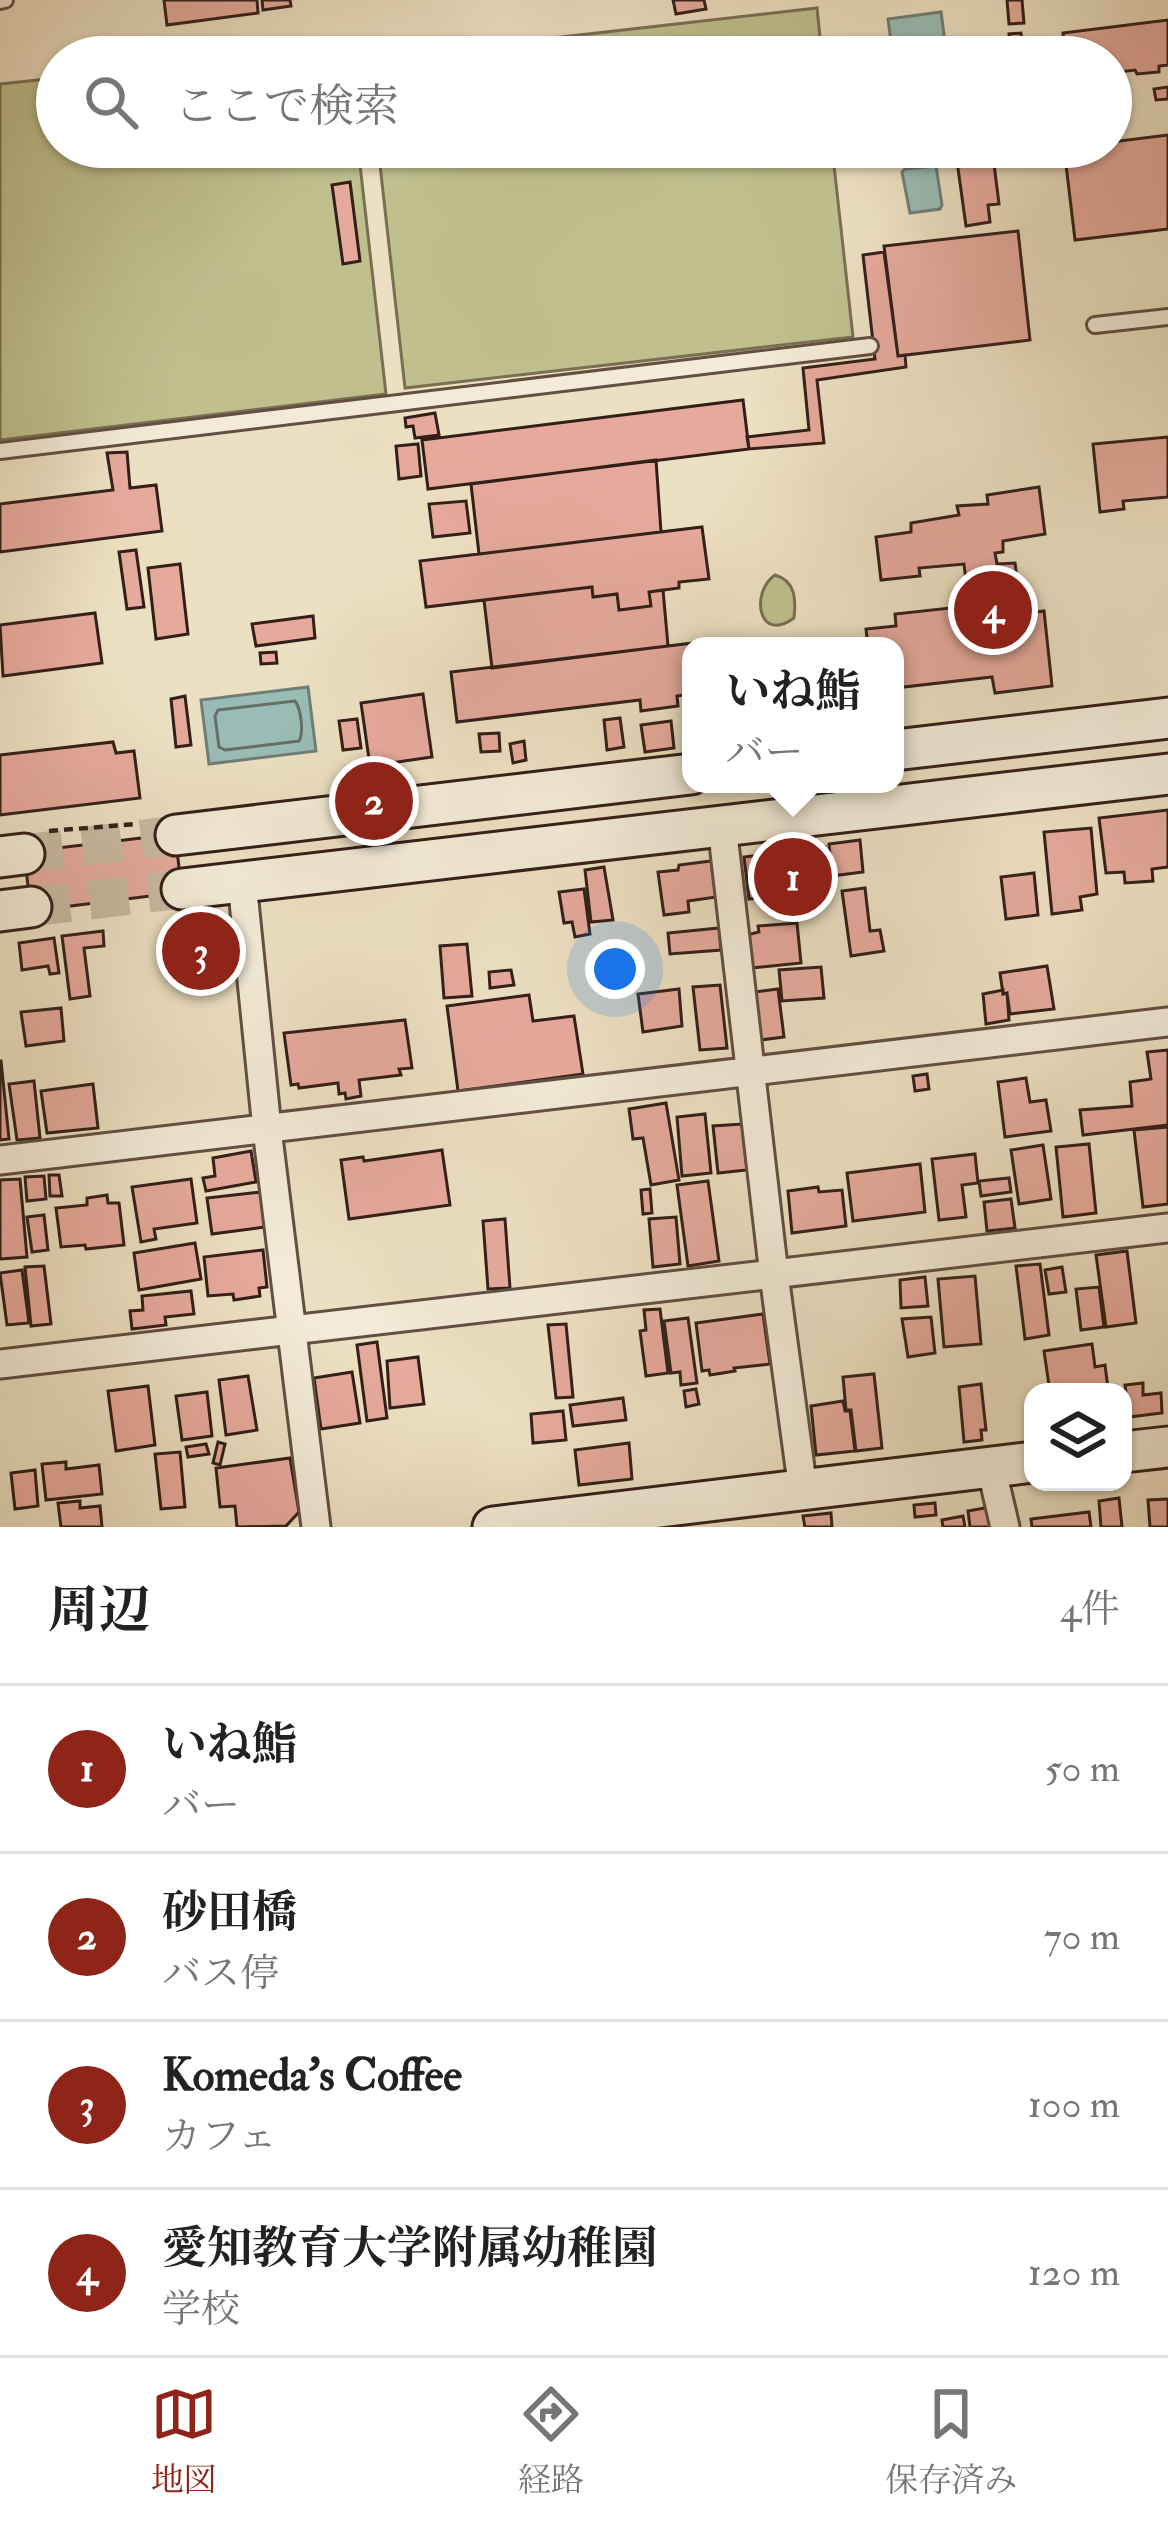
<!DOCTYPE html>
<html lang="ja">
<head>
<meta charset="utf-8">
<style>
  body { margin:0; font-family:"IM FELL Double Pica","Noto Serif JP",serif; background:#f6f6f6; color:#222 }
  .controls { position:absolute; right:36px; bottom:36px; display:grid; overflow:hidden; border-radius:24px; box-shadow:0 3px 9px #0004 }
  .controls button { width:108px; height:108px; display:grid; place-items:center; padding:0; border:0; border-bottom:3px solid #e0e0e0; background:#fff; color:#222; font:60px sans-serif }
  .you { position:absolute; left:615px; top:969px; width:42px; height:42px; margin:-30px; border:9px solid #fff; border-radius:50%; background:#1a73e8; box-shadow:0 0 0 18px #1a73e833 }
  .badge { display:grid; place-items:center; width:78px; height:78px; border-radius:50%; background:#8f2418; color:#fff; font-size:39px; font-weight:700 }
  .pin { position:absolute; translate:-50% -50%; border:6px solid #fff; box-shadow:0 3px 12px #0006 }
  .popup { position:absolute; left:682px; top:637px; width:222px; height:156px; box-sizing:border-box; display:grid; place-content:center; border-radius:24px; background:#fff; filter:drop-shadow(0 3px 9px #0005); font-size:39px; white-space:nowrap; color:#767676 }
  .popup b { font-size:45px; color:#222 }
  .popup::after { content:''; position:absolute; left:50%; top:100%; margin-left:-24px; border:24px solid transparent; border-top-color:#fff }
  .list { margin:0; padding:0; list-style:none }
  h2 { display:flex; justify-content:space-between; align-items:center; height:156px; margin:0; padding:0 48px; font-size:51px }
  h2 small { font-size:39px; font-weight:400; color:#767676 }
  .list li { display:grid; grid-template-columns:78px 1fr auto; gap:36px; align-items:center; box-sizing:border-box; height:168px; padding:0 48px; border-top:3px solid #e0e0e0 }
  .list b { display:block; font-size:45px; white-space:nowrap }
  .list p { margin:0; font-size:39px; white-space:nowrap; color:#767676 }
  .list em { font-size:39px; font-style:normal; color:#767676 }
  .icon { flex:none; width:66px; height:66px; fill:none; stroke:currentColor; stroke-width:2; stroke-linecap:round; stroke-linejoin:round }
  .map { position:relative; flex:none; width:1168px; height:1527px; overflow:hidden }
  .search { position:absolute; background:#fff; box-shadow:0 3px 9px #0004; left:36px; right:36px; top:36px; height:132px; display:flex; align-items:center; gap:30px; box-sizing:border-box; padding:0 42px; border-radius:66px; color:#767676; font-size:45px }
  .sheet { height:828px; background:#fff }
  nav { display:flex; justify-content:space-around; align-items:center; box-sizing:border-box; height:168px; border-top:3px solid #e0e0e0; background:#fff; font-size:33px; color:#767676 }
  nav a { display:grid; justify-items:center; gap:6px }
  nav .on { color:#8f2418 }
  .map>svg:first-child { display:block }
  .green { fill:#bfc08e; stroke:#797053; stroke-width:3 }
  .water { fill:#99bdb6; stroke:#707e77; stroke-width:3 }
  .lines { fill:none; stroke-linecap:round; stroke-linejoin:round }
  .shore { stroke:#666e67; stroke-width:3 }
  .building { fill:#e6aa9c; stroke:#331f18; stroke-width:3 }
  .secondary-tunnel { stroke:#c7b9a0; stroke-width:39; stroke-dasharray:39 20; stroke-linecap:butt }
  .lane-casing { stroke:#614f42; stroke-width:20 }
  .street-casing { stroke:#614f42; stroke-width:33 }
  .secondary-casing { stroke:#331f18; stroke-width:45 }
  .path { stroke:#331f18; stroke-width:4.5; stroke-dasharray:9 6; stroke-linecap:butt }
  .lane { stroke:#f3ebd7; stroke-width:14 }
  .street { stroke:#f3ebd7; stroke-width:27 }
  .secondary { stroke:#f3ebd7; stroke-width:39 }
</style>
</head>
<body>
<div class="map">
<svg width="1168" height="1527" viewBox="0 0 1168 1527">
  <rect width="100%" height="100%" fill="#ece0c2"/>
  <filter id="stains"><feTurbulence type="fractalNoise" baseFrequency=".00167" numOctaves="4"/><feColorMatrix values="0 0 0 0 .2 0 0 0 0 .09 0 0 0 0 .02 0 0 0 .5 -.17"/></filter>
  <radialGradient id="worn" r=".72"><stop offset=".6" stop-color="#630" stop-opacity="0"/><stop offset="1" stop-color="#630" stop-opacity=".3"/></radialGradient>
  <path class="green" d="M 817,8 L 822,57 L 386,57 Z
    M 347,45 L 348,57 L 239,57 Z
    M 57,78 L 57,147 L 358,147 L 386,394 L 0,440 L 0,84 Z
    M 378,147 L 832,147 L 853,337 L 405,388 Z
    M 775,575 C 796,581 796,600 794,618 C 758,644 750,592 775,575 Z"/>
  <path class="water" d="M 941,12 L 947,57 L 893,57 L 888,19 Z
    M 936,166 L 942,205 L 940,209 L 910,213 L 902,172 L 905,169 Z
    M 308,687 L 316,751 L 209,764 L 201,700 Z"/>
  <g class="lines">
    <path class="shore" d="M 295,701 C 301,709 304,732 299,741 L 225,750 L 219,747 L 215,716 L 218,710 Z"/>
  </g>
  <path class="building" d="M 164,0 L 257,0 L 258,13 L 167,25 Z
    M 262,0 L 290,0 L 291,6 L 263,10 Z
    M 673,0 L 704,0 L 706,9 L 676,14 Z
    M 1007,0 L 1022,0 L 1024,23 L 1009,24 Z
    M 1168,20 L 1168,65 L 1159,66 L 1159,72 L 1137,74 L 1135,70 L 1111,73 L 1111,57 L 1066,57 L 1063,33 Z
    M 1021,33 L 1023,57 L 1010,57 L 1009,34 Z
    M 1168,87 L 1168,99 L 1156,100 L 1154,89 Z
    M 1168,135 L 1168,229 L 1075,240 L 1064,148 L 1111,147 L 1111,142 Z
    M 922,147 L 937,147 L 938,155 L 924,157 Z
    M 981,152 L 982,157 L 993,156 L 999,204 L 988,205 L 990,222 L 966,226 L 956,154 Z
    M 350,182 L 360,261 L 343,264 L 332,185 Z
    M 1018,231 L 1030,340 L 898,356 L 884,246 Z
    M 884,252 L 898,356 L 905,355 L 906,367 L 817,380 L 824,443 L 749,449 L 747,437 L 809,430 L 803,368 L 875,359 L 863,255 Z
    M 743,400 L 749,449 L 428,489 L 422,440 Z
    M 435,413 L 439,435 L 415,438 L 413,426 L 406,427 L 405,418 Z
    M 1168,437 L 1168,497 L 1123,501 L 1124,509 L 1100,512 L 1093,444 Z
    M 418,444 L 421,476 L 399,479 L 396,446 Z
    M 127,452 L 130,488 L 156,485 L 162,531 L 0,552 L 0,504 L 113,490 L 107,453 Z
    M 656,460 L 661,532 L 479,554 L 471,484 Z
    M 1039,487 L 1045,534 L 1003,541 L 1003,552 L 995,553 L 997,564 L 1015,563 L 1020,600 L 1007,602 L 1008,616 L 1044,611 L 1052,686 L 995,693 L 992,677 L 895,688 L 895,646 L 868,646 L 866,629 L 896,626 L 895,614 L 969,606 L 964,564 L 919,568 L 920,576 L 881,580 L 876,537 L 911,532 L 911,523 L 959,515 L 957,506 L 988,504 L 987,495 Z
    M 466,501 L 470,533 L 433,537 L 429,504 Z
    M 702,527 L 709,579 L 679,582 L 679,588 L 649,592 L 651,606 L 619,610 L 617,594 L 593,597 L 592,587 L 426,607 L 420,561 Z
    M 136,550 L 144,607 L 127,609 L 119,552 Z
    M 180,564 L 188,634 L 156,639 L 148,568 Z
    M 592,587 L 593,597 L 617,594 L 619,610 L 651,606 L 649,592 L 663,590 L 668,646 L 492,668 L 484,600 Z
    M 95,613 L 102,663 L 3,676 L 0,625 Z
    M 313,616 L 315,638 L 256,646 L 252,624 Z
    M 710,641 L 711,646 L 691,646 L 691,694 L 677,696 L 678,706 L 641,711 L 640,700 L 457,722 L 451,672 Z
    M 276,652 L 277,663 L 261,664 L 260,653 Z
    M 423,694 L 432,757 L 370,766 L 361,703 Z
    M 185,696 L 191,745 L 176,747 L 171,699 Z
    M 620,718 L 624,747 L 607,750 L 604,720 Z
    M 357,719 L 361,748 L 343,750 L 339,721 Z
    M 671,721 L 674,748 L 645,752 L 641,725 Z
    M 499,733 L 500,751 L 481,752 L 479,734 Z
    M 524,741 L 526,760 L 513,763 L 510,744 Z
    M 113,742 L 116,753 L 134,751 L 140,798 L 0,815 L 0,755 Z
    M 1168,810 L 1168,867 L 1152,869 L 1153,881 L 1125,883 L 1124,872 L 1106,873 L 1099,818 Z
    M 1091,828 L 1097,894 L 1080,897 L 1082,910 L 1052,914 L 1044,832 Z
    M 175,834 L 182,892 L 31,911 L 24,852 Z
    M 860,840 L 863,872 L 832,876 L 829,844 Z
    M 825,847 L 831,889 L 808,892 L 810,904 L 789,908 L 788,895 L 749,899 L 744,857 Z
    M 711,861 L 716,897 L 688,901 L 689,912 L 664,915 L 658,872 L 678,870 L 679,865 Z
    M 604,867 L 613,920 L 591,922 L 585,870 Z
    M 1034,873 L 1038,915 L 1006,919 L 1001,877 Z
    M 865,888 L 870,931 L 880,930 L 884,951 L 851,956 L 842,891 Z
    M 584,889 L 590,934 L 575,937 L 572,922 L 564,923 L 559,892 Z
    M 797,923 L 801,963 L 751,968 L 747,935 L 759,932 L 758,926 Z
    M 230,927 L 236,971 L 169,980 L 163,935 Z
    M 719,928 L 721,950 L 670,954 L 668,933 Z
    M 103,931 L 104,946 L 84,948 L 90,996 L 70,999 L 62,936 Z
    M 54,938 L 59,973 L 50,974 L 48,966 L 22,970 L 19,943 Z
    M 467,944 L 472,996 L 444,998 L 440,946 Z
    M 1047,966 L 1054,1009 L 1010,1014 L 1007,993 L 1003,994 L 1000,973 Z
    M 821,967 L 824,998 L 782,1001 L 779,970 Z
    M 511,970 L 514,985 L 490,988 L 489,972 Z
    M 720,985 L 727,1048 L 700,1050 L 693,987 Z
    M 679,989 L 682,1026 L 643,1032 L 638,994 Z
    M 778,989 L 784,1037 L 761,1040 L 755,992 Z
    M 1003,990 L 1003,994 L 1007,993 L 1009,1020 L 986,1024 L 983,994 Z
    M 529,995 L 533,1021 L 574,1016 L 583,1074 L 458,1091 L 447,1006 Z
    M 61,1008 L 64,1041 L 26,1046 L 21,1012 Z
    M 405,1020 L 412,1068 L 399,1069 L 401,1075 L 359,1080 L 361,1096 L 346,1099 L 345,1093 L 339,1094 L 338,1083 L 299,1088 L 298,1084 L 291,1085 L 284,1033 Z
    M 1168,1050 L 1168,1125 L 1083,1135 L 1080,1110 L 1132,1106 L 1130,1082 L 1151,1079 L 1147,1052 Z
    M 1,1061 L 9,1139 L 0,1140 L 0,1061 Z
    M 927,1074 L 929,1089 L 915,1091 L 913,1076 Z
    M 1026,1078 L 1030,1102 L 1046,1100 L 1051,1131 L 1005,1137 L 998,1082 Z
    M 34,1081 L 40,1138 L 17,1140 L 9,1084 Z
    M 93,1084 L 98,1128 L 47,1133 L 41,1091 Z
    M 666,1103 L 679,1180 L 651,1185 L 643,1138 L 633,1139 L 629,1109 Z
    M 705,1114 L 711,1173 L 682,1176 L 677,1117 Z
    M 742,1124 L 747,1170 L 718,1173 L 713,1126 Z
    M 1168,1127 L 1168,1204 L 1143,1207 L 1134,1130 Z
    M 1089,1144 L 1096,1213 L 1063,1217 L 1056,1147 Z
    M 1043,1145 L 1051,1199 L 1019,1204 L 1011,1150 Z
    M 442,1150 L 450,1205 L 349,1219 L 341,1160 L 363,1157 L 364,1161 Z
    M 251,1151 L 256,1182 L 206,1191 L 203,1178 L 215,1176 L 213,1158 Z
    M 975,1154 L 978,1183 L 962,1185 L 966,1217 L 939,1220 L 932,1159 Z
    M 920,1164 L 925,1212 L 853,1221 L 847,1173 Z
    M 49,1175 L 59,1175 L 62,1196 L 50,1196 Z
    M 44,1176 L 46,1199 L 27,1201 L 25,1177 Z
    M 1009,1178 L 1011,1192 L 981,1196 L 979,1181 Z
    M 20,1179 L 27,1257 L 0,1259 L 0,1180 Z
    M 191,1179 L 197,1223 L 154,1229 L 156,1239 L 141,1242 L 132,1187 Z
    M 708,1181 L 719,1261 L 688,1266 L 677,1185 Z
    M 818,1187 L 819,1192 L 842,1190 L 846,1226 L 792,1233 L 788,1191 Z
    M 650,1189 L 652,1213 L 643,1214 L 641,1190 Z
    M 261,1192 L 265,1227 L 212,1234 L 207,1198 Z
    M 107,1195 L 108,1203 L 119,1203 L 124,1245 L 86,1249 L 85,1245 L 61,1247 L 56,1208 L 87,1205 L 87,1198 Z
    M 1011,1199 L 1015,1228 L 987,1231 L 984,1202 Z
    M 44,1215 L 48,1250 L 32,1252 L 27,1217 Z
    M 676,1217 L 680,1264 L 653,1267 L 649,1219 Z
    M 505,1219 L 510,1288 L 488,1289 L 483,1221 Z
    M 195,1243 L 201,1279 L 139,1290 L 134,1253 Z
    M 263,1250 L 267,1287 L 259,1288 L 260,1296 L 234,1300 L 233,1294 L 208,1296 L 204,1257 Z
    M 1127,1251 L 1136,1323 L 1106,1327 L 1096,1255 Z
    M 1040,1264 L 1049,1335 L 1025,1339 L 1016,1266 Z
    M 44,1266 L 51,1324 L 31,1326 L 25,1267 Z
    M 1062,1267 L 1066,1292 L 1049,1294 L 1045,1270 Z
    M 22,1270 L 29,1323 L 7,1325 L 0,1273 Z
    M 975,1276 L 981,1344 L 944,1347 L 938,1279 Z
    M 925,1277 L 928,1306 L 901,1308 L 900,1280 Z
    M 1099,1287 L 1104,1327 L 1081,1330 L 1076,1289 Z
    M 191,1291 L 194,1314 L 165,1317 L 166,1325 L 132,1329 L 130,1311 L 143,1310 L 142,1296 Z
    M 660,1309 L 668,1373 L 646,1376 L 640,1331 L 646,1330 L 644,1310 Z
    M 763,1314 L 770,1364 L 734,1368 L 735,1371 L 710,1375 L 709,1370 L 702,1371 L 696,1323 Z
    M 931,1317 L 935,1353 L 908,1357 L 902,1319 Z
    M 688,1318 L 697,1383 L 681,1385 L 680,1372 L 671,1373 L 664,1321 Z
    M 566,1324 L 573,1397 L 556,1398 L 548,1325 Z
    M 377,1342 L 387,1418 L 367,1421 L 357,1345 Z
    M 1092,1344 L 1095,1367 L 1105,1365 L 1108,1388 L 1050,1392 L 1044,1351 Z
    M 418,1357 L 424,1404 L 390,1408 L 387,1361 Z
    M 352,1372 L 360,1423 L 321,1429 L 314,1378 Z
    M 874,1374 L 882,1448 L 856,1451 L 851,1410 L 846,1410 L 843,1377 Z
    M 248,1376 L 257,1430 L 226,1435 L 219,1380 Z
    M 1143,1383 L 1143,1395 L 1161,1393 L 1162,1413 L 1129,1417 L 1125,1385 Z
    M 981,1384 L 986,1430 L 981,1430 L 982,1440 L 964,1442 L 959,1387 Z
    M 148,1386 L 155,1445 L 116,1451 L 108,1391 Z
    M 696,1389 L 699,1404 L 686,1407 L 684,1391 Z
    M 207,1392 L 212,1436 L 182,1440 L 176,1396 Z
    M 623,1398 L 626,1420 L 573,1426 L 570,1405 Z
    M 843,1401 L 845,1411 L 850,1411 L 855,1451 L 816,1455 L 811,1406 Z
    M 563,1411 L 566,1440 L 533,1443 L 531,1414 Z
    M 218,1442 L 225,1444 L 220,1465 L 213,1463 Z
    M 629,1443 L 632,1479 L 579,1485 L 575,1450 Z
    M 206,1444 L 209,1454 L 188,1457 L 186,1447 Z
    M 180,1452 L 185,1507 L 161,1509 L 155,1454 Z
    M 290,1458 L 299,1512 L 286,1526 L 237,1527 L 235,1506 L 220,1507 L 216,1468 Z
    M 66,1462 L 66,1469 L 99,1465 L 102,1494 L 46,1500 L 42,1464 Z
    M 35,1470 L 38,1506 L 15,1509 L 11,1473 Z
    M 1119,1498 L 1122,1527 L 1101,1527 L 1099,1501 Z
    M 1168,1499 L 1168,1527 L 1150,1527 L 1148,1500 Z
    M 80,1501 L 80,1508 L 100,1506 L 102,1527 L 61,1527 L 58,1503 Z
    M 935,1503 L 936,1515 L 915,1517 L 914,1505 Z
    M 990,1507 L 993,1527 L 970,1527 L 968,1511 Z
    M 1089,1512 L 1091,1527 L 1032,1527 L 1031,1519 Z
    M 831,1513 L 832,1527 L 805,1527 L 803,1516 Z
    M 963,1516 L 965,1527 L 943,1527 L 942,1520 Z"/>
  <g class="lines">
    <path class="secondary-tunnel" d="M 24,854 L 176,835
      M 31,907 L 182,889"/>
    <g class="lane-casing">
      <path id="lane" d="M 0,1 L 5,0
        M 1095,325 L 1168,317
        M 0,451 L 870,346"/>
    </g>
    <g class="street-casing">
      <path id="street" d="M 722,826 L 774,1275 L 803,1490
        M 242,882 L 267,1129 L 316,1527
        M 0,1160 L 1168,1022
        M 0,1364 L 1168,1228
        M 991,1467 L 1005,1527"/>
    </g>
    <g class="secondary-casing">
      <path id="secondary" d="M 895,750 L 1168,718
        M 176,835 L 691,774
        M 0,857 L 24,854
        M 182,889 L 1168,774
        M 0,911 L 31,907
        M 1123,1452 L 1168,1447
        M 493,1527 L 1033,1462"/>
    </g>
    <path class="path" d="M 49,831 L 137,824"/>
    <use href="#lane" class="lane"/>
    <use href="#street" class="street"/>
    <use href="#secondary" class="secondary"/>
  </g>
  <rect width="100%" height="100%" filter="url(#stains)"/>
  <rect width="100%" height="100%" fill="url(#worn)"/>
</svg>
<div class="controls">
<button><svg class="icon" aria-label="layers" viewBox="0 0 24 24"><path d="M12 4l9 5-9 5-9-5zM3 14l9 5 9-5"/></svg></button>
</div>
<div class="you"></div>
<div class="pin badge" style="left:793px;top:877px">1</div>
<div class="popup"><b>いね鮨</b>バー</div>
<div class="pin badge" style="left:374px;top:801px">2</div>
<div class="pin badge" style="left:201px;top:951px">3</div>
<div class="pin badge" style="left:993px;top:610px">4</div>
<div class="search"><svg class="icon" aria-label="search" viewBox="0 0 24 24"><circle cx="10" cy="10" r="6"/><path d="M15 15l6 6"/></svg>ここで検索</div>
</div>
<section class="sheet">
<h2>周辺<small>4件</small></h2>
<ul class="list">
<li><span class="badge">1</span><div><b>いね鮨</b><p>バー</p></div><em>50 m</em></li>
<li><span class="badge">2</span><div><b>砂田橋</b><p>バス停</p></div><em>70 m</em></li>
<li><span class="badge">3</span><div><b>Komeda's Coffee</b><p>カフェ</p></div><em>100 m</em></li>
<li><span class="badge">4</span><div><b>愛知教育大学附属幼稚園</b><p>学校</p></div><em>120 m</em></li>
</ul>
</section>
<nav>
<a class="on"><svg class="icon" aria-label="map" viewBox="0 0 24 24"><path d="M3 6l6-2 6 2 6-2v14l-6 2-6-2-6 2zM9 4v14M15 6v14"/></svg>地図</a>
<a><svg class="icon" aria-label="directions" viewBox="0 0 24 24"><path d="M12 3l9 9-9 9-9-9zM9 14v-3h6M13 9l2 2-2 2"/></svg>経路</a>
<a><svg class="icon" aria-label="saved" viewBox="0 0 24 24"><path d="M7 4h10v16l-5-4-5 4z"/></svg>保存済み</a>
</nav>
</body>
</html>
